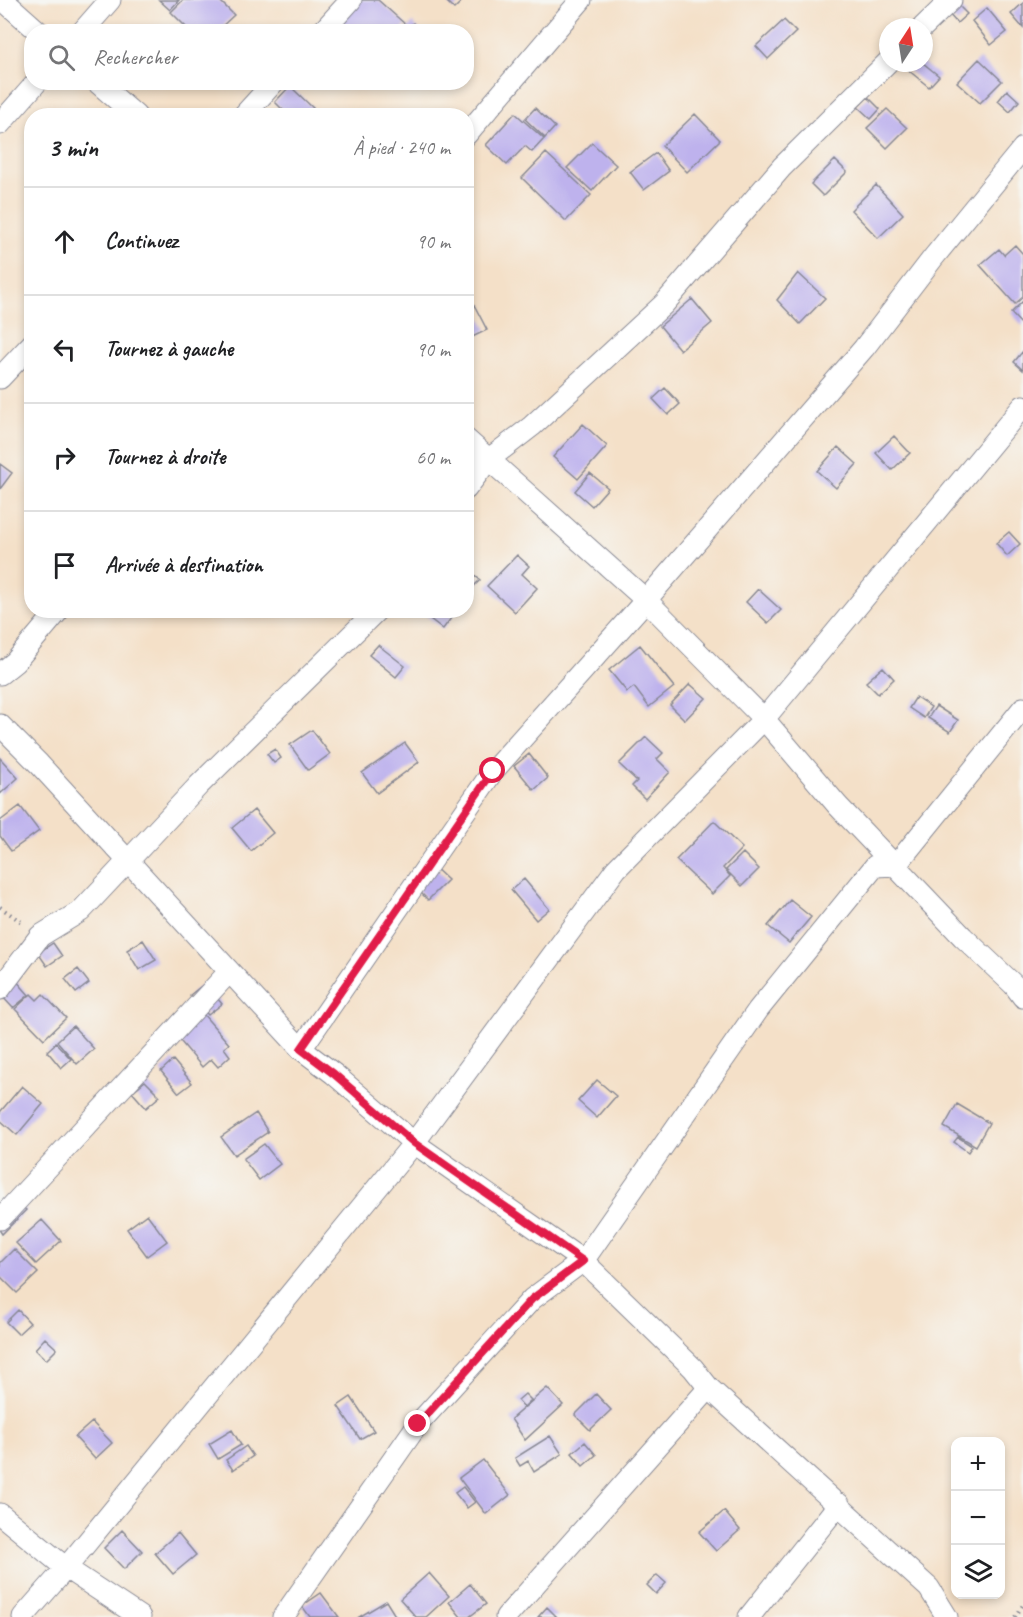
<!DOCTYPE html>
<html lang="fr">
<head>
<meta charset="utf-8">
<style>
  body { margin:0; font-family:Caveat,sans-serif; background:#f6f6f6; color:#202124 }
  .controls { position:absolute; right:18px; bottom:18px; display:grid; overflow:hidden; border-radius:12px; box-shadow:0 3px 9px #0003 }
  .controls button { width:54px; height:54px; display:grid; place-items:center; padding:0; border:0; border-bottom:2px solid #e0e0e0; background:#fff; color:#202124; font:30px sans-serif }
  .compass { position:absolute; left:879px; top:18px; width:54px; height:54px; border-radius:50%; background:#fff; box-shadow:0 3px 9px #0003; rotate:12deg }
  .stop { position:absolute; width:18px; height:18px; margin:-14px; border:4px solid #e11d48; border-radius:50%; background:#fff }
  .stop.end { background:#e11d48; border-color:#fff; box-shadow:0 2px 6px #0008 }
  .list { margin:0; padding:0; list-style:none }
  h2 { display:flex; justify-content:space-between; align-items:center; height:78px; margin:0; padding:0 24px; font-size:26px }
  h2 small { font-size:20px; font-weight:400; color:#757577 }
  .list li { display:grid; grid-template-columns:39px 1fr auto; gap:18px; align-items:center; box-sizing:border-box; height:108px; padding:0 24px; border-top:2px solid #e0e0e0 }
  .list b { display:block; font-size:22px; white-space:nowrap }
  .list em { font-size:20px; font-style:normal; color:#757577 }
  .icon { flex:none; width:33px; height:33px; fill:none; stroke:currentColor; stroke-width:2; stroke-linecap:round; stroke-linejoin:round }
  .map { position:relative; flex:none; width:1023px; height:1617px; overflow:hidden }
  .search { position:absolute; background:#fff; box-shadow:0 3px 9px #0003; left:24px; top:24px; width:450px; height:66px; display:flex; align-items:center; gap:15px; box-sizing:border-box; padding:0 21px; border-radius:24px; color:#757577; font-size:22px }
  .panel { position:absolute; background:#fff; box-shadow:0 3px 9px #0003; left:24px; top:108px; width:450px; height:510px; border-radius:24px }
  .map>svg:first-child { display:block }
  .building { fill:#beb2ed }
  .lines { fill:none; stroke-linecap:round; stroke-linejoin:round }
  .street-casing { stroke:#888893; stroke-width:23 }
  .path { stroke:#888893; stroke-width:4; stroke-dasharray:1.5 4.5; stroke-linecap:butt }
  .street { stroke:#fff; stroke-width:21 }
  .route { stroke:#e11d48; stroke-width:8 }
</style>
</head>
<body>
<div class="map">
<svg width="1023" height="1617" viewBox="0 0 1023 1617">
  <rect width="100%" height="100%" fill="#f6f6f2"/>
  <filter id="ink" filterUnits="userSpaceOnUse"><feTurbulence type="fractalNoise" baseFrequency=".0167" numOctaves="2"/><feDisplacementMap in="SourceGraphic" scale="12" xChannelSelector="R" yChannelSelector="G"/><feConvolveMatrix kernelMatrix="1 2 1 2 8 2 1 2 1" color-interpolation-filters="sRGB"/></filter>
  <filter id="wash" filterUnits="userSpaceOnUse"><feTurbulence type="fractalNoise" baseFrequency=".008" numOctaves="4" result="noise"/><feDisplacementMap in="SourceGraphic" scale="24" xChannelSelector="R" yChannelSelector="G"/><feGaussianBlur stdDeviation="1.35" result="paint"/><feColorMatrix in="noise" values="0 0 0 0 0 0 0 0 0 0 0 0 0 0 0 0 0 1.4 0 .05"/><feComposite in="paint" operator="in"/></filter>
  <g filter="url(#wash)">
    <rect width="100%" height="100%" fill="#f4e0c8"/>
    <g id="blocks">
      <path class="building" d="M 159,0 L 179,0 L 170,10 Z
        M 183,0 L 219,0 L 234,15 L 219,29 L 222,32 L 191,32 L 171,12 Z
        M 347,0 L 378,0 L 406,25 L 400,32 L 331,32 Z
        M 445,0 L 463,0 L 454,9 Z
        M 956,3 L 967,14 L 957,23 L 947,12 Z
        M 1023,3 L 1023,28 L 1011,14 Z
        M 987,8 L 1007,32 L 991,45 L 972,21 Z
        M 784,20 L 796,32 L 768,59 L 756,46 Z
        M 413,23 L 421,32 L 404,32 Z
        M 979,59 L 1002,81 L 980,103 L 957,82 Z
        M 914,63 L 923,63 L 939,76 L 929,87 L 908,70 Z
        M 290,86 L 313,108 L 306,116 L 289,116 L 275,102 Z
        M 1007,90 L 1019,101 L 1010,112 L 998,101 Z
        M 868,97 L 880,109 L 871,119 L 858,107 Z
        M 535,108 L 555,127 L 545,138 L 525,119 Z
        M 887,109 L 907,128 L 887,148 L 867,128 Z
        M 515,113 L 544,139 L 532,152 L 525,146 L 507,165 L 486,145 Z
        M 695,114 L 720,140 L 687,172 L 662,146 Z
        M 592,143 L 616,165 L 592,191 L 567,168 Z
        M 546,153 L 591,195 L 566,221 L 522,178 Z
        M 656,153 L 669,171 L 644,190 L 630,172 Z
        M 835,160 L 847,172 L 823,196 L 811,184 Z
        M 876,185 L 903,214 L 878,238 L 851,210 Z
        M 1015,245 L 1023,254 L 1023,297 L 1015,304 L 980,265 L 999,249 L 1004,255 Z
        M 798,273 L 825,298 L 800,324 L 777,300 Z
        M 470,297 L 487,330 L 466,340 L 466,299 Z
        M 692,299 L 712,323 L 680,350 L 660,326 Z
        M 1023,301 L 1023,326 L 1011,313 Z
        M 1023,351 L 1023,370 L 1014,362 Z
        M 665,388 L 680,404 L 668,415 L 653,399 Z
        M 583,424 L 607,446 L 578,479 L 553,457 Z
        M 894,436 L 910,453 L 892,470 L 876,453 Z
        M 838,447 L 857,464 L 836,488 L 817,471 Z
        M 0,464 L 12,473 L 0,489 Z
        M 590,473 L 608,488 L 592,506 L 575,491 Z
        M 1009,532 L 1020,544 L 1007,556 L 996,543 Z
        M 517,555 L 529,566 L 522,574 L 537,588 L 515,612 L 487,586 Z
        M 466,567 L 480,580 L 466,594 Z
        M 758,589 L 781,610 L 768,623 L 746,602 Z
        M 428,610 L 457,610 L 443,629 L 425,615 Z
        M 378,645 L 405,666 L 396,677 L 369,655 Z
        M 640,645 L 674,687 L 649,707 L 634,687 L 627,692 L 609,670 Z
        M 883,667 L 894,679 L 878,694 L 866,682 Z
        M 690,684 L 706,698 L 685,720 L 670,705 Z
        M 916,697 L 931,707 L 924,718 L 909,708 Z
        M 936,706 L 958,720 L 950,732 L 928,718 Z
        M 312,730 L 330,754 L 308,770 L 290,745 Z
        M 646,737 L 663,753 L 657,759 L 670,772 L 645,799 L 632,786 L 637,781 L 619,764 Z
        M 405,743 L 419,762 L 377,793 L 362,773 Z
        M 275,749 L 281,758 L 274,763 L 267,754 Z
        M 529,754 L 548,778 L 534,790 L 514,766 Z
        M 0,758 L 18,778 L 0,794 Z
        M 20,806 L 39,831 L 11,851 L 0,836 L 0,821 Z
        M 254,810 L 273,833 L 251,851 L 232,828 Z
        M 714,821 L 742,848 L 723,868 L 730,876 L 712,894 L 676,860 Z
        M 743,853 L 759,869 L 742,886 L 726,870 Z
        M 432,865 L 448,880 L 428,900 L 413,885 Z
        M 524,879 L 549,909 L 536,920 L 511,890 Z
        M 790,900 L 811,917 L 789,943 L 768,926 Z
        M 143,940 L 156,960 L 139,970 L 127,950 Z
        M 53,943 L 62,956 L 47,966 L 38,953 Z
        M 78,969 L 89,983 L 76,993 L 65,979 Z
        M 15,979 L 29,995 L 13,1008 L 0,994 Z
        M 205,983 L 222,1004 L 208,1015 L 190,995 Z
        M 31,994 L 37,1000 L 43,994 L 66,1018 L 44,1039 L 15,1009 Z
        M 196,1006 L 229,1044 L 224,1048 L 230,1056 L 218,1067 L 211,1059 L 202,1067 L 176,1036 Z
        M 73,1026 L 94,1049 L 77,1064 L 57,1041 Z
        M 56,1043 L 71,1059 L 61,1068 L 47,1051 Z
        M 173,1060 L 192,1083 L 179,1093 L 161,1071 Z
        M 597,1080 L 616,1096 L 597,1118 L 578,1101 Z
        M 145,1081 L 160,1096 L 146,1108 L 132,1092 Z
        M 22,1086 L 43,1104 L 17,1135 L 0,1120 L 0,1112 Z
        M 957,1104 L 989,1123 L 976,1146 L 944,1127 Z
        M 256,1113 L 268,1132 L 234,1155 L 221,1137 Z
        M 958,1137 L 972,1146 L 968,1152 L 954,1142 Z
        M 264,1144 L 280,1164 L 259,1180 L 243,1159 Z
        M 13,1198 L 26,1210 L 2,1234 L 0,1231 L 0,1210 Z
        M 147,1214 L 167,1241 L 147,1256 L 127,1229 Z
        M 42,1220 L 61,1241 L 36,1264 L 16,1243 Z
        M 14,1249 L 38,1273 L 17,1293 L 0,1276 L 0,1263 Z
        M 18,1310 L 30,1323 L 18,1334 L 6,1322 Z
        M 45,1338 L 57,1349 L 46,1360 L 35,1349 Z
        M 547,1388 L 563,1405 L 525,1440 L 511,1419 Z
        M 525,1394 L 531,1400 L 524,1407 L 518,1400 Z
        M 596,1394 L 611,1410 L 590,1430 L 575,1415 Z
        M 351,1397 L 374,1431 L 360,1439 L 338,1406 Z
        M 92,1422 L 112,1443 L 95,1459 L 75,1437 Z
        M 232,1430 L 241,1445 L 218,1459 L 209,1444 Z
        M 550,1436 L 562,1454 L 534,1472 L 528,1461 L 520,1466 L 515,1458 Z
        M 585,1442 L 596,1455 L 583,1466 L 572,1453 Z
        M 246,1446 L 253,1456 L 233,1470 L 226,1460 Z
        M 483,1460 L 510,1495 L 486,1514 L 459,1478 Z
        M 463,1487 L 475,1502 L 467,1508 L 455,1493 Z
        M 724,1511 L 740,1530 L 716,1551 L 699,1532 Z
        M 122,1530 L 142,1551 L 124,1569 L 104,1548 Z
        M 178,1533 L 196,1555 L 173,1574 L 155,1553 Z
        M 429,1573 L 449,1596 L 426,1617 L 416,1617 L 400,1599 Z
        M 657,1575 L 666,1583 L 656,1594 L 647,1585 Z
        M 470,1584 L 486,1604 L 469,1617 L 461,1617 L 449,1602 Z
        M 321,1593 L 339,1617 L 310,1617 L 302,1606 Z
        M 386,1601 L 396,1617 L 359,1617 Z
        M 547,1607 L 557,1617 L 538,1617 Z"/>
    </g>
  </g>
  <g filter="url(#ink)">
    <use href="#blocks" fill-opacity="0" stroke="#888893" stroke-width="1.5"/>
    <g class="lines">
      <g class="street-casing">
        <path id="street" d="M 3,0 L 39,32
          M 923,27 L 951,0
          M 82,32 L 110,0
          M 322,32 L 351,0
          M 97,82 L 136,116
          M 243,116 L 274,82
          M 0,124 L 37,82
          M 466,135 L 581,0
          M 0,378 L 32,344
          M 466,439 L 646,600 L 764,719 L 838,806 L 963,937 L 1014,985 L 1023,997
          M 466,489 L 488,460 L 532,426 L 664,304 L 782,167 L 888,62
          M 0,674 L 15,662 L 59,610
          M 0,725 L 39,764 L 301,1049 L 334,1074 L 414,1143 L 583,1261 L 693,1368 L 709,1388 L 929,1588 L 947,1617
          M 0,989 L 40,936 L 81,911 L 199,785 L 377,610
          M 301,1049 L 493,771 L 646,600 L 864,348 L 933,258 L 1023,148
          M 0,1219 L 229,972
          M 0,1514 L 66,1568 L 140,1617
          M 23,1617 L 66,1568 L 414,1143 L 616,869 L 764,719 L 1023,406
          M 283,1617 L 418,1424 L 532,1299 L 583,1261 L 758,1010 L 875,866 L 896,865 L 1023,708
          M 506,1617 L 709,1388
          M 749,1617 L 839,1504"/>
      </g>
      <path class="path" d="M 0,907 L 23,923
        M 1015,1617 L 1023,1605"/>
      <use href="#street" class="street"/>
    </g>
  </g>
  <g class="lines" filter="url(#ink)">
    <path class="route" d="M 418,1424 L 532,1299 L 583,1261 L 414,1143 L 334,1074 L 301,1049 L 493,771"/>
  </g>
</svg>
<div class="controls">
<button>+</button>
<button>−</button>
<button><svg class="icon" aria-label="layers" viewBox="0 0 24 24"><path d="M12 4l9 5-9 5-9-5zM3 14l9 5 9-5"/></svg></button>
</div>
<svg class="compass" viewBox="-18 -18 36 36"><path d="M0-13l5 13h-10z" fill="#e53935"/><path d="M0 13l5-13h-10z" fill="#757577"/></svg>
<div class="stop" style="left:493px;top:771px"></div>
<div class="stop end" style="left:418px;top:1424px"></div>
<div class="search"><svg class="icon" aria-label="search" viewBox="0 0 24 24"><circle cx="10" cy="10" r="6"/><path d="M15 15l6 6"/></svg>Rechercher</div>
<section class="panel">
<h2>3 min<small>À pied · 240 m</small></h2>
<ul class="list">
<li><svg class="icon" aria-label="ahead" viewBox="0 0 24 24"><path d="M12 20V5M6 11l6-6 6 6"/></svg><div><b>Continuez</b></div><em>90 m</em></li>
<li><svg class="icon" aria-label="left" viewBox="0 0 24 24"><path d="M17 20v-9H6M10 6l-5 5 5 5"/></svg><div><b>Tournez à gauche</b></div><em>90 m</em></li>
<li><svg class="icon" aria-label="right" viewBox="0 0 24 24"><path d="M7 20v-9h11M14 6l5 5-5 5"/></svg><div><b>Tournez à droite</b></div><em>60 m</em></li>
<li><svg class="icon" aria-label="arrive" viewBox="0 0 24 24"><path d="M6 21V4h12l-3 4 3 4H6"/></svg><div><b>Arrivée à destination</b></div></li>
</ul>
</section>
</div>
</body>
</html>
